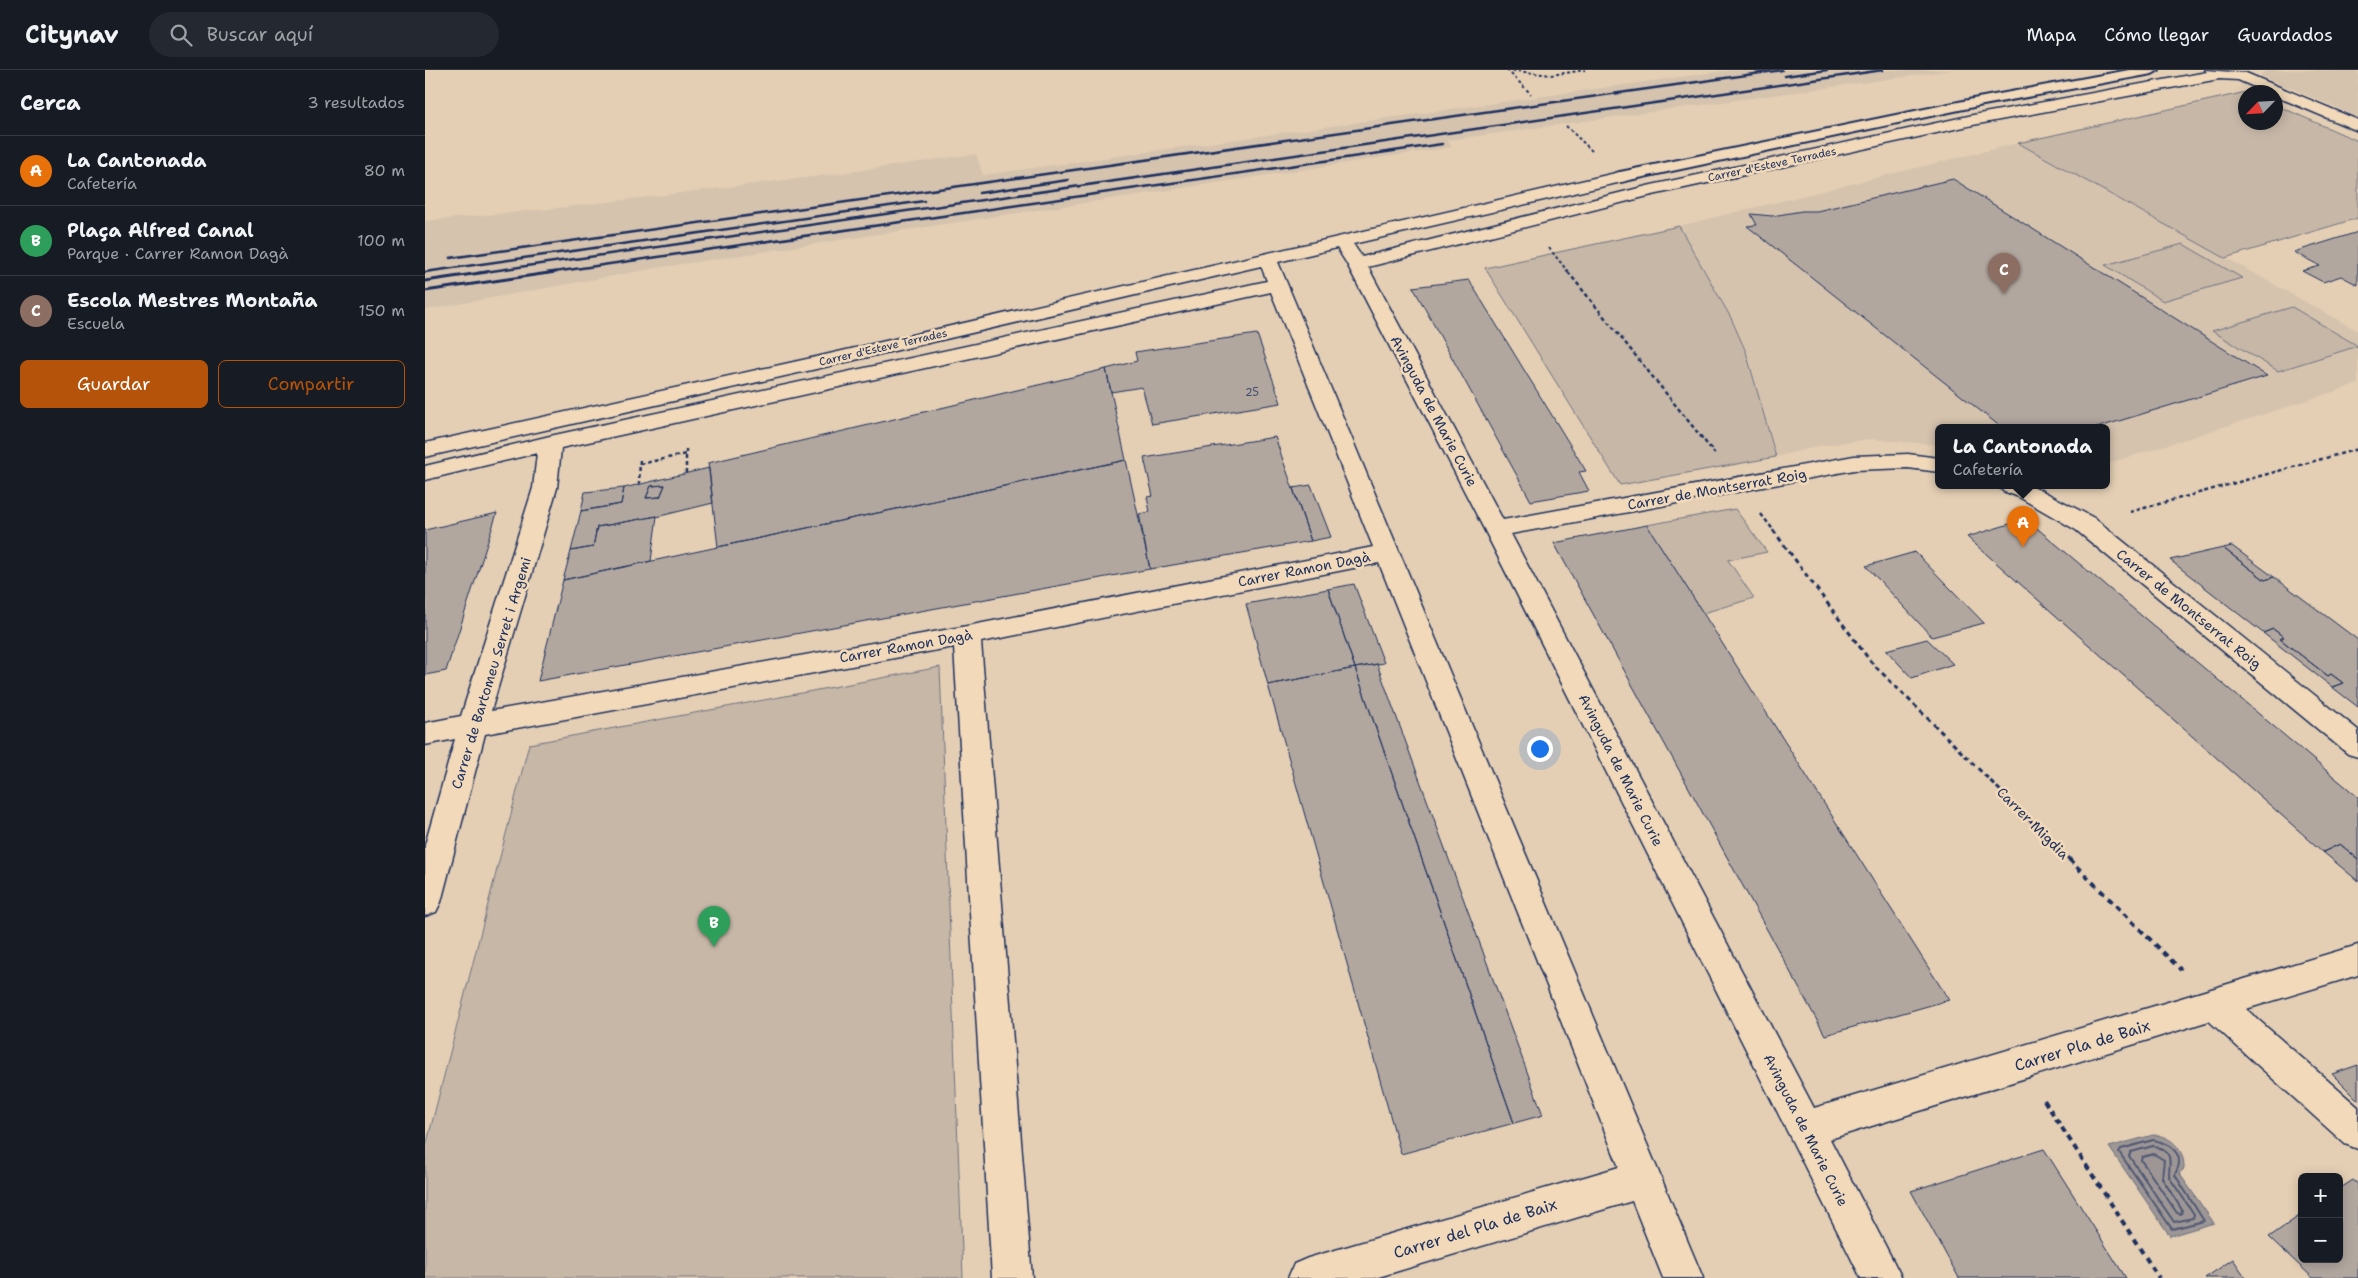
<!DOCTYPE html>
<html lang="es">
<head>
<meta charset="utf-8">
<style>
  body { margin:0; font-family:"Shantell Sans",sans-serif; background:#242831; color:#f1f3f6 }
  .controls { position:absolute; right:15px; bottom:15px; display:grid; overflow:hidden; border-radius:8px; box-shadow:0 2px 12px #0003 }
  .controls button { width:45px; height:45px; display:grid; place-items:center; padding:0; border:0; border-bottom:1px solid #363941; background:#171b24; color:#f1f3f6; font:25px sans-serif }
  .compass { position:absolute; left:1813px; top:15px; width:45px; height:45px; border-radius:50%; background:#171b24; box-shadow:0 2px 12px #0003; rotate:245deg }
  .you { position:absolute; left:1114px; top:678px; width:18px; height:18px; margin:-12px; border:4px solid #fff; border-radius:50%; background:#1a73e8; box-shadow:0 0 0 8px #1a73e833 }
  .badge { display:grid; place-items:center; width:32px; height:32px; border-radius:50%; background:#b45309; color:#fff; font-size:16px; font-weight:700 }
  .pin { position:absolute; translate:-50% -41px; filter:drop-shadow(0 1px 2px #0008) }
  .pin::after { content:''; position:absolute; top:26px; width:18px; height:15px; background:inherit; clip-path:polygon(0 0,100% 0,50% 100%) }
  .popup { position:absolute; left:1510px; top:354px; width:175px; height:65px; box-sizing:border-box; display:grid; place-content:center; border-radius:8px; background:#171b24; filter:drop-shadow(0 1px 4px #0005); font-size:16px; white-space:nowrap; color:#9ea1a6 }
  .popup b { font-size:19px; color:#f1f3f6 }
  .popup::after { content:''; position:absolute; left:50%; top:100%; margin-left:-10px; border:10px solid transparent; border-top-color:#171b24 }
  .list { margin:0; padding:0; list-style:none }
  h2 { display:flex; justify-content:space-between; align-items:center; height:65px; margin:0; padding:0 20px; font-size:21px }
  h2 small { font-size:16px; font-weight:400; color:#9ea1a6 }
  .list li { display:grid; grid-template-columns:32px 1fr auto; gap:15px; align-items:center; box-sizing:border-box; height:70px; padding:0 20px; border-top:1px solid #363941 }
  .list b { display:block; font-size:19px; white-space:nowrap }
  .list p { margin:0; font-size:16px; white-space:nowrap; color:#9ea1a6 }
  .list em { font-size:16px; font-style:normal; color:#9ea1a6 }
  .actions { display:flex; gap:10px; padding:15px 20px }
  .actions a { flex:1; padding:11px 0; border:1px solid #b45309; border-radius:8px; text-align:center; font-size:18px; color:#b45309 }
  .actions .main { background:#b45309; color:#fff }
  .icon { flex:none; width:28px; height:28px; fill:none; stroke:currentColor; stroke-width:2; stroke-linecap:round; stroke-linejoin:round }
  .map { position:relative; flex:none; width:1933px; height:1208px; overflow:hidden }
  header { display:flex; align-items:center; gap:30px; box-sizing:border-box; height:70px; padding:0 25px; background:#171b24; border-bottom:1px solid #363941 }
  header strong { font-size:24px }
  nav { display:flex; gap:28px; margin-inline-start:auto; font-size:18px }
  .search { width:350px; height:45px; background:#242831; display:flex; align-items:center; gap:12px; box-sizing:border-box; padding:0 18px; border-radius:28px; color:#9ea1a6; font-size:19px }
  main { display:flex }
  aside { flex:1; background:#171b24 }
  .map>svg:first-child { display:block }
  .built { fill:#d5c3ae }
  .green { fill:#c6b7a7; stroke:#707382 }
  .water { fill:#9d9695; stroke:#696d7f }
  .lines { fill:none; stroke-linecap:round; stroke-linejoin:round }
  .shore { stroke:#4f5874; stroke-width:2 }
  .building { fill:#b2a79f; stroke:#1b2f5e; fill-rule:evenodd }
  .lane-casing { stroke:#1b2f5e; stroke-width:4 }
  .street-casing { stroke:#1b2f5e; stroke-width:3 }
  .path-far3 { stroke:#1b2f5e; stroke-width:2; stroke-dasharray:3 2.5; stroke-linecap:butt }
  .path-far2 { stroke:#1b2f5e; stroke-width:2.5; stroke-dasharray:4 3; stroke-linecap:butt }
  .path-far1 { stroke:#1b2f5e; stroke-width:3; stroke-dasharray:5 4; stroke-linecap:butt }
  .path { stroke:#1b2f5e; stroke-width:4; stroke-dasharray:6 5; stroke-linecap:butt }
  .lane { fill:#f1d9b9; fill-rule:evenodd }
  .street { fill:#f1d9b9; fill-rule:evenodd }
  .rail-far1 { stroke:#1b2f5e; stroke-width:2.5 }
  .rail { stroke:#1b2f5e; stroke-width:3 }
  .labels { text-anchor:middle; stroke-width:5; stroke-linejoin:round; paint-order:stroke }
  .far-street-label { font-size:11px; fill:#1b2f5e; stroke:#f1d9b9 }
  .number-label { font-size:11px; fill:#414d6e }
  .street-label { font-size:14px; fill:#1b2f5e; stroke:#f1d9b9 }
  .near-street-label { font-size:16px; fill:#1b2f5e; stroke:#f1d9b9 }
</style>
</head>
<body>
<header>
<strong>Citynav</strong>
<div class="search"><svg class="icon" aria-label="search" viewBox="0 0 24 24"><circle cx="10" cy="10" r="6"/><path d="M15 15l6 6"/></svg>Buscar aquí</div>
<nav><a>Mapa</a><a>Cómo llegar</a><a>Guardados</a></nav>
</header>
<main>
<aside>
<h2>Cerca<small>3 resultados</small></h2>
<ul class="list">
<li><span class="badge" style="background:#e8710a">A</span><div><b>La Cantonada</b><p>Cafetería</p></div><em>80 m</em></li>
<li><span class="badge" style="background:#2e9e5b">B</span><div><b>Plaça Alfred Canal</b><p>Parque · Carrer Ramon Dagà</p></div><em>100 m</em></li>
<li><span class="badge" style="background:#8d6e63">C</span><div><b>Escola Mestres Montaña</b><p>Escuela</p></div><em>150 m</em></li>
</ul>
<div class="actions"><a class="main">Guardar</a><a>Compartir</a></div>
</aside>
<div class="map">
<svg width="1933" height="1208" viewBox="0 0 1933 1208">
  <rect width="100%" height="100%" fill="#e4cfb4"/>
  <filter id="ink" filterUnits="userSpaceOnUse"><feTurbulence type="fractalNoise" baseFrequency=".02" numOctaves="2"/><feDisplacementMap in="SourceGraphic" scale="10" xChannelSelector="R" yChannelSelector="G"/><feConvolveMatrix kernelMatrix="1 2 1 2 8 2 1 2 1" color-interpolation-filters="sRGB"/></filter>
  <g filter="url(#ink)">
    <path class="built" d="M 1305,0 L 1529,0 L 1023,70 L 1027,77 L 231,198 L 0,240 L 0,151 L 133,138 L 395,106 L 551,84 L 558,105 Z
      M 1848,0 L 1933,0 L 1933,47 L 1835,5 L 1841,1 Z
      M 1593,73 L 1933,261 L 1933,314 L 1682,394 L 1682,358 L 1514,358 L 1514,375 L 1446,369 L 1394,376 L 1351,387 L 1321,282 L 1306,248 L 1254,156 Z"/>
    <path class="green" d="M 1821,22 L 1823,22 L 1820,22 L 1820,52 L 1850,52 L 1851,35 L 1933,71 L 1933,148 L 1800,188 L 1593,73 Z
      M 1254,156 L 1306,248 L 1321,282 L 1351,387 L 1195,415 L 1060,198 Z
      M 1758,174 L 1817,208 L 1738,231 L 1680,195 Z
      M 1867,237 L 1933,276 L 1853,301 L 1787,261 Z
      M 1310,439 L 1342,482 L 1303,490 L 1329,528 L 1278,543 L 1222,455 Z
      M 515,597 L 538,1208 L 0,1208 L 0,1080 L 104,674 Z"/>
    <path class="water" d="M 1728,1065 C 1746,1065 1760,1080 1759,1099 L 1754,1103 L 1789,1153 L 1745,1166 L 1684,1077 Z"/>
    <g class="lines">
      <path class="shore" d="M 1728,1070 C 1739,1072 1755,1079 1754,1093 C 1754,1097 1751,1101 1750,1105 L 1779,1151 L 1747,1159 L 1694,1082 L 1696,1079 Z
        M 1728,1076 C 1750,1082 1744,1090 1744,1107 L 1769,1144 L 1768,1148 L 1749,1152 L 1704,1086 L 1706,1082 Z
        M 1729,1084 L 1739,1090 L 1737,1108 L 1757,1140 L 1756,1144 L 1752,1143 L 1716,1090 L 1717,1087 Z"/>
    </g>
    <path class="building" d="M 1528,109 L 1842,306 L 1671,358 L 1577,358 L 1322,156 L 1332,155 L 1326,144 L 1347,146 L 1377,141 L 1392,141 Z
      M 1933,162 L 1933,215 L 1916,206 L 1898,212 L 1877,201 L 1895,196 L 1869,182 Z
      M 1044,210 L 1161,401 L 1154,402 L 1164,421 L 1106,431 L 988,217 Z
      M 832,264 L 856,333 L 727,354 L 717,317 L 686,322 L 681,299 L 712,291 L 710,282 Z
      M 681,299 L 701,390 L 293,477 L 283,393 Z
      M 850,367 L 886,471 L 725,499 L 714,444 L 725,442 L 722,427 L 728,426 L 719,388 Z
      M 701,390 L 725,499 L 113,611 L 138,510 Z
      M 284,398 L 288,433 L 231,447 L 232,446 L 172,457 L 168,477 L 146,481 L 156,441 L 196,434 L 199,418 ZM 240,415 L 235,427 L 221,428 L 226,416 Z
      M 240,415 L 235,427 L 221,428 L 226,416 Z
      M 886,415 L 906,467 L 886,471 L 868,418 Z
      M 199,418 L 196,434 L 156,441 L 160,422 Z
      M 72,443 L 21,601 L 0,605 L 0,460 Z
      M 232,446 L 226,491 L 138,510 L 146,481 L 168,477 L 172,457 Z
      M 1601,449 L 1933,727 L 1933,789 L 1915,774 L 1898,782 L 1542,467 Z
      M 1222,455 L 1278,543 L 1524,930 L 1400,965 L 1129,473 Z
      M 1807,476 L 1849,507 L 1840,510 L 1798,478 Z
      M 1798,478 L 1840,510 L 1849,507 L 1933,570 L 1933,637 L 1907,617 L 1918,613 L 1906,604 L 1903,606 L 1855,569 L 1859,567 L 1848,559 L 1838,563 L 1745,490 Z
      M 1490,482 L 1559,553 L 1507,567 L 1441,496 Z
      M 929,514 L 959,593 L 930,598 L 903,519 Z
      M 903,519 L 930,598 L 843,615 L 821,534 Z
      M 1848,559 L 1859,567 L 1855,569 L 1903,606 L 1906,604 L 1918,613 L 1907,617 L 1838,563 Z
      M 1502,569 L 1528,594 L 1487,608 L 1461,580 Z
      M 952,594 L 1118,1045 L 1089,1053 L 930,598 Z
      M 930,598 L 1089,1053 L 976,1084 L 843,615 Z
      M 1915,774 L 1933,789 L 1933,811 L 1898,782 Z
      M 1933,995 L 1933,1030 L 1907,1004 Z
      M 1619,1079 L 1701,1208 L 1534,1208 L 1486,1121 Z
      M 1928,1110 L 1933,1114 L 1933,1208 L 1888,1208 L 1844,1167 L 1877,1144 L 1877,1189 L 1914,1189 L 1914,1119 Z
      M 1808,1189 L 1821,1208 L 1780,1208 Z"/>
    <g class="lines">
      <g class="lane-casing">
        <path id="lane" d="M 1704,0 L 1734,0 L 1727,4 L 1553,36 L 1195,112 L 1189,110 L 1187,107 L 1189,104 L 1195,102 L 1553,28 Z"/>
      </g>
      <g class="street-casing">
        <path id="street" d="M 1780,0 L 1821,3 L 1933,50 L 1933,61 L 1850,26 L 1850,22 L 1841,22 L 1813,10 L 1794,9 L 1548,55 L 1223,126 L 943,197 L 1078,450 L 1429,386 L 1483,384 L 1514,388 L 1514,402 L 1483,398 L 1429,400 L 1086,464 L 1389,1038 L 1933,875 L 1933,905 L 1821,939 L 1933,1037 L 1933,1079 L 1920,1074 L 1784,951 L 1405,1069 L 1477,1208 L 1436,1208 L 1059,459 L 922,194 L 912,178 L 853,192 L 1278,1208 L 1238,1208 L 1207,1131 L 950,1208 L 863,1208 L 869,1194 L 883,1188 L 1194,1097 L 954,493 L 556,572 L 607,1208 L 567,1208 L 529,577 L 60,664 L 16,832 L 11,842 L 0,846 L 0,775 L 30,669 L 0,675 L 0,653 L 36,646 L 108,418 L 112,383 L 0,410 L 0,396 L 125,366 L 842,211 L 836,196 L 391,299 L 0,387 L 0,373 L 391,287 L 1195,102 L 1201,103 L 1204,107 L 1201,111 L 928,174 L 937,187 L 1222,116 L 1548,45 L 1782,2 ZM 846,222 L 948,477 L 542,556 L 66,641 L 132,418 L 136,378 Z
          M 1574,416 L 1608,416 L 1669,448 L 1933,660 L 1933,687 L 1923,684 L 1651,460 L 1594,427 L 1578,421 Z"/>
      </g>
      <path class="path-far3" d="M 1082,0 L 1126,5 L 1160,0
        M 1082,0 L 1106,24
        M 1141,56 L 1167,81
        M 1124,178 L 1144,203"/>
      <path class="path-far2" d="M 1143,202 L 1290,384
        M 261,379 L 261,403
        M 215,394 L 261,384
        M 214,415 L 215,388
        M 1705,442 L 1933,379
        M 1336,444 L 1349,461"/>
      <path class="path-far1" d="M 1348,460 L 1446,592 L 1645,790"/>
      <path class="path" d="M 1644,789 L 1756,900
        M 1619,1030 L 1734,1208"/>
      <use href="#lane" class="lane"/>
      <use href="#street" class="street"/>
      <path class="rail-far1" d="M 1360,6 L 1402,0
        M 554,123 L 643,110
        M 25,188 L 1357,0
        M 0,202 L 499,131
        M 53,203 L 1458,0
        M 122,203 L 1017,74"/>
      <path class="rail" d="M 0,211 L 62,202
        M 0,221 L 131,202"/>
    </g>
  </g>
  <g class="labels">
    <g class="far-street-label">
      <text transform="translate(1347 94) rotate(-12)" y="4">Carrer d'Esteve Terrades</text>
      <text transform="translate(458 277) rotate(-13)" y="4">Carrer d'Esteve Terrades</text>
    </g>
    <g class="number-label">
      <text x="827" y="326">25</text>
    </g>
    <g class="street-label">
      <text transform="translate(1009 341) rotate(62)" y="5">Avinguda de Marie Curie</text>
      <text transform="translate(1292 419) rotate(-10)" y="5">Carrer de Montserrat Roig</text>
      <text transform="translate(879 499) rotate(-11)" y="5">Carrer Ramon Dagà</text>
      <text transform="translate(1764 539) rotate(39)" y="5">Carrer de Montserrat Roig</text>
      <text transform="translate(481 576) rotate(-10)" y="5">Carrer Ramon Dagà</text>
      <text transform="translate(66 603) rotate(-73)" y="5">Carrer de Bartomeu Serret i Argemi</text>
      <text transform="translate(1196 700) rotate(63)" y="5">Avinguda de Marie Curie</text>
      <text transform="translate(1608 753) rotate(45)" y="5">Carrer Migdia</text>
      <text transform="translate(1381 1060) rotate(63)" y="5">Avinguda de Marie Curie</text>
    </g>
    <g class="near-street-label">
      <text transform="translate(1657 975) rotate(-17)" y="6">Carrer Pla de Baix</text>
      <text transform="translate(1050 1158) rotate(-17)" y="6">Carrer del Pla de Baix</text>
    </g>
  </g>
</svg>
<div class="controls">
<button>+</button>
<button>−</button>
</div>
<svg class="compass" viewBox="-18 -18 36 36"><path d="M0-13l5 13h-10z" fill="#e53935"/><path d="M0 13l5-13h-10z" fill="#9ea1a6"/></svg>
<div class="you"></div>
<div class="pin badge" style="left:1598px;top:477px;background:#e8710a">A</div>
<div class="popup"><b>La Cantonada</b>Cafetería</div>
<div class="pin badge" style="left:289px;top:877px;background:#2e9e5b">B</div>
<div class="pin badge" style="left:1579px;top:224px;background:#8d6e63">C</div>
</div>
</main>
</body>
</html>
